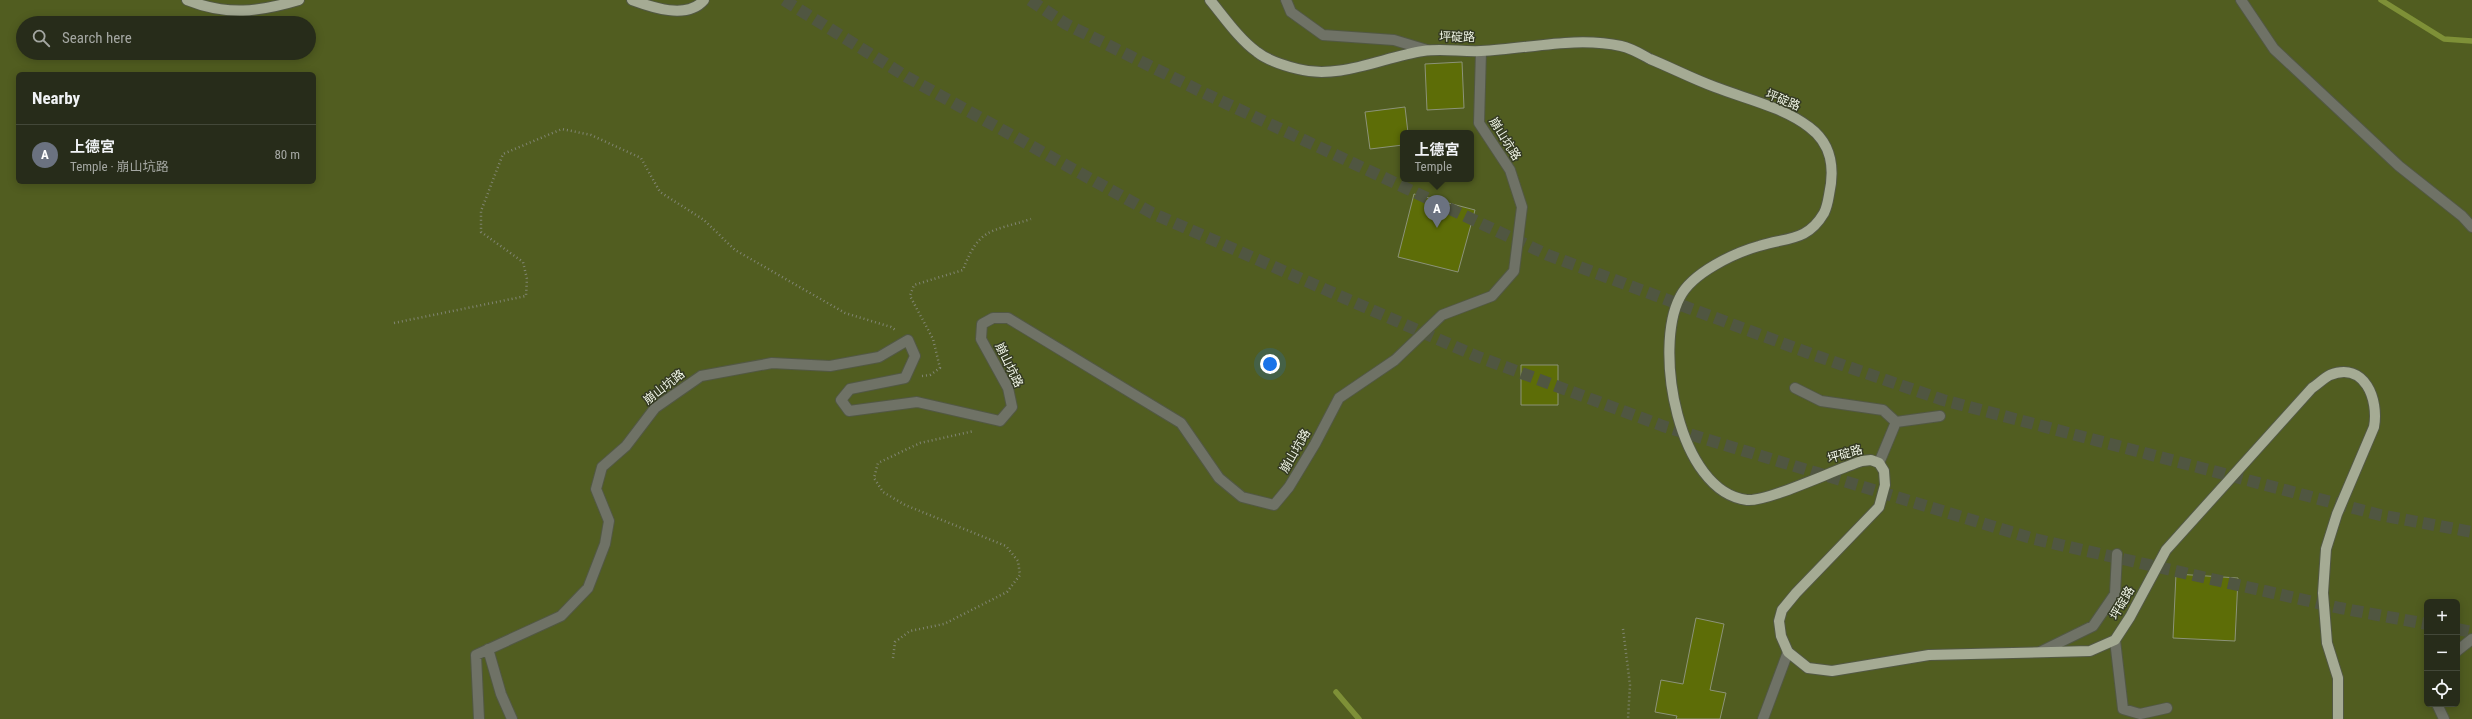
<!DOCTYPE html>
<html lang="en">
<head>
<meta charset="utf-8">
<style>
  body { margin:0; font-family:"Roboto Condensed","Noto Sans TC",sans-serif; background:#333827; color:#f1f3f6 }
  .controls { position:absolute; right:12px; bottom:12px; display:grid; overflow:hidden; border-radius:6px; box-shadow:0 2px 10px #0003 }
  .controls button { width:36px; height:36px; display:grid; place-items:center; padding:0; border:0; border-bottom:1px solid #434839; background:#272c1a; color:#f1f3f6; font:20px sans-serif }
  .you { position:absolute; left:1270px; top:364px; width:14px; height:14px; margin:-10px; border:3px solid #fff; border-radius:50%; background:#1a73e8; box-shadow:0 0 0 6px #1a73e833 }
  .badge { display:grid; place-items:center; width:26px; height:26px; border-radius:50%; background:#ea580c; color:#fff; font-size:13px; font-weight:700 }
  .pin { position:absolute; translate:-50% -33px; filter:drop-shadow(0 1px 2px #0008) }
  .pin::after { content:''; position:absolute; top:21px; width:14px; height:12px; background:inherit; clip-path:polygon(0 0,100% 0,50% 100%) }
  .popup { position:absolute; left:1400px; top:130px; width:74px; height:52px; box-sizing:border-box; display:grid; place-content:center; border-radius:6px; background:#272c1a; filter:drop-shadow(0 1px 3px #0005); font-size:13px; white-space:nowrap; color:#a4a7a2 }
  .popup b { font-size:15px; color:#f1f3f6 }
  .popup::after { content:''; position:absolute; left:50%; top:100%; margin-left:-8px; border:8px solid transparent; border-top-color:#272c1a }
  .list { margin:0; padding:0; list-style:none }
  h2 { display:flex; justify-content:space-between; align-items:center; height:52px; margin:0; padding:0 16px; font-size:17px }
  h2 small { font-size:13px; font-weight:400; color:#a4a7a2 }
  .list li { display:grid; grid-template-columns:26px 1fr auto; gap:12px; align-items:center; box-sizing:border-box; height:60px; padding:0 16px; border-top:1px solid #434839 }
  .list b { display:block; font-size:15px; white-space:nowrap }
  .list p { margin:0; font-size:13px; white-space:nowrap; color:#a4a7a2 }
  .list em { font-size:13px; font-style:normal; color:#a4a7a2 }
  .icon { flex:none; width:22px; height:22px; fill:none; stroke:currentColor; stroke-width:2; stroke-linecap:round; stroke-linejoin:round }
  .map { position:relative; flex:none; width:2472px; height:719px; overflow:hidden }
  .search { position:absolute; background:#272c1a; box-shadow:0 2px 10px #0003; left:16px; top:16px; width:300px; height:44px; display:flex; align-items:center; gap:10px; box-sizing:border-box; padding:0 14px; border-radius:22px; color:#a4a7a2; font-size:15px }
  .panel { position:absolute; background:#272c1a; box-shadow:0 2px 10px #0003; left:16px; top:72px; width:300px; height:112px; border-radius:6px }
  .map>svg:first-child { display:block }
  .green { fill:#515d20; fill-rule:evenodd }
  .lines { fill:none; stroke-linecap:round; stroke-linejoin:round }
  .stream { stroke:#7e9037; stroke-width:5.5 }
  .building { fill:#5d6d07; stroke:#8c9379 }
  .highway-tunnel { stroke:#505641; stroke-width:12; stroke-dasharray:12 6; stroke-linecap:butt }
  .minor-casing { stroke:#525843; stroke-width:12 }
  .major-casing { stroke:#525843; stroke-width:12 }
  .path { stroke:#808572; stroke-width:2.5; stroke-dasharray:1 3; stroke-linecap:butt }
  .minor { stroke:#6f7266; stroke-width:10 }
  .major { stroke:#a5ab94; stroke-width:10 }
  .labels { text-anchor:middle; stroke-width:3; stroke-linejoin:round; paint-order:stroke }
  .street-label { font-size:12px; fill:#f2f7e8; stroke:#343a23 }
</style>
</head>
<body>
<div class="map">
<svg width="2472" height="719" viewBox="0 0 2472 719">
  <rect width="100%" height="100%" fill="#343a23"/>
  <path class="green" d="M 0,0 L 2472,0 L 2472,719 L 0,719 ZM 23,23 L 309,23 L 309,53 L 23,53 ZM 18,74 L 314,74 L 314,182 L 18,182 ZM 1403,133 L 1471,133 L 1471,179 L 1403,179 ZM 2427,602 L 2457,602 L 2457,704 L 2427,704 Z"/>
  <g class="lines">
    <path class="stream" d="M 2381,0 L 2444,39 L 2472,41
      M 1336,692 L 1359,719"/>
  </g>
  <path class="building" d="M 1462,62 L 1464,108 L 1427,110 L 1425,64 Z
    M 1405,107 L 1408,133 L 1403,133 L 1403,145 L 1370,149 L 1365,112 Z
    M 1414,194 L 1475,210 L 1458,272 L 1398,257 Z
    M 1521,365 L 1558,365 L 1558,405 L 1521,405 Z
    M 2176,574 L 2238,578 L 2235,641 L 2173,638 Z
    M 1696,618 L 1724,624 L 1710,690 L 1726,693 L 1720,719 L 1676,719 L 1677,716 L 1655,712 L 1661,680 L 1683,684 Z"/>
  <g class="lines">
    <path class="highway-tunnel" d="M 784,0 L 907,77 L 1152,213 L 1476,356 L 1663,426 L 2034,539 L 2340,608 L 2427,624
      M 1030,0 L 1066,24 L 1204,93 L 1548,255 L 1814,355 L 1943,400 L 2380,515 L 2472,532
      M 2457,629 L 2472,632"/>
    <g class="minor-casing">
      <path id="minor" d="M 1286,0 L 1291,12 L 1323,35 L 1394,40 L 1427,50
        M 2241,0 L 2274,49 L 2399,166 L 2462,216 L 2472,227
        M 1795,388 L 1821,401 L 1883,410 L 1896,422 L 1940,416
        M 1879,463 L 1896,422
        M 2115,640 L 2123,709 L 2140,714 L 2167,708
        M 488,649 L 501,694 L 512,719
        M 2457,651 L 2472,639
        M 2040,652 L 2093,626 L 2115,594 L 2117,554
        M 2437,704 L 2444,719
        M 479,719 L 476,655 L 561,616 L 588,588 L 605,544 L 609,521 L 596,489 L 602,467 L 626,446 L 655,408 L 701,376 L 772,363 L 830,366 L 879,357 L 908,340 L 915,356 L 905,378 L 850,389 L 841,400 L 849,411 L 917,402 L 1000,421 L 1012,407 L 1008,388 L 981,339 L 982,324 L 993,318 L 1008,318 L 1181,423 L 1219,478 L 1242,497 L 1274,505 L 1289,487 L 1315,444 L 1339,398 L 1395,360 L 1442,315 L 1492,296 L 1514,271 L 1522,207 L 1510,170 L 1479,123 L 1481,51
        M 1763,719 L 1788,652"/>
    </g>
    <g class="major-casing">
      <path id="major" d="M 187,0 C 227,16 259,12 299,0
        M 632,0 C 651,7 687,20 704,0
        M 1210,0 C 1224,17 1239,39 1257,52 C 1267,60 1286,66 1298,69 C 1339,80 1383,57 1423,51 C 1442,48 1462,52 1481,51 C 1528,49 1575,36 1621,46 C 1631,48 1641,54 1650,59 C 1672,68 1693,79 1715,87 C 1746,99 1783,107 1809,127 C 1832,144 1835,168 1829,195 C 1828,201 1827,207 1824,213 C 1807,242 1787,237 1759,246 C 1734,253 1692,273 1680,297 C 1653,348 1678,492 1747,500 C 1768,502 1836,469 1862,461 L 1871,460 L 1879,463 L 1884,471 L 1885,485 L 1879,507 L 1796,593 L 1782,610 L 1779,621 L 1781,636 L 1788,652 L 1808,668 L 1832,671 L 1929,655 L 2090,651 L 2115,640 L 2130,617 L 2166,550 L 2312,388 C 2318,384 2324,378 2330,375 C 2365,361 2379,400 2374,427 L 2337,514 L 2326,549 L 2323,593 L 2327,643 L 2338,678 L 2338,719"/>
    </g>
    <path class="path" d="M 394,323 L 526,296 L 527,279 L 523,262 L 481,232 L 481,211 L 503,154 L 562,129 L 591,135 L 641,158 L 660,192 L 704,220 L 735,250 L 845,313 L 891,327 L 897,331
      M 922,376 L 930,375 L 940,368 L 933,339 L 910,296 L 914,285 L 963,270 C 979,227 991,232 1031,219
      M 1623,629 L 1630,685 L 1628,719
      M 893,658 L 895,642 L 910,631 L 944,624 L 1007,592 L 1020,575 L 1018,561 L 1006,546 L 905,505 L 883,492 L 874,478 L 878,463 L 920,443 L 974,431"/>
    <use href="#minor" class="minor"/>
    <use href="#major" class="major"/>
  </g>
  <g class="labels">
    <g class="street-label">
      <text transform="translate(1457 37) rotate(1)" y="4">坪碇路</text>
      <text transform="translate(1783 100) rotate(22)" y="4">坪碇路</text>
      <text transform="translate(1505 139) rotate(58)" y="4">崩山坑路</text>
      <text transform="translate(1009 365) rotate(64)" y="4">崩山坑路</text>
      <text transform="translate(664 387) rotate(-38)" y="4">崩山坑路</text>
      <text transform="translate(1295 451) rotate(-60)" y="4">崩山坑路</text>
      <text transform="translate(1845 454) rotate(-16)" y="4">坪碇路</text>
      <text transform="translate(2122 603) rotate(-60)" y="4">坪碇路</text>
    </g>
  </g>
</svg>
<div class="controls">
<button>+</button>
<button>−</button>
<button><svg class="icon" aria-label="locate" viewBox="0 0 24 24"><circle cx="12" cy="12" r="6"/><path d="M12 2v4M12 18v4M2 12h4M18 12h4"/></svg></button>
</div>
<div class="you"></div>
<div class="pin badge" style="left:1437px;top:228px;background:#6b7280">A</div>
<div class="popup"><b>上德宮</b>Temple</div>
<div class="search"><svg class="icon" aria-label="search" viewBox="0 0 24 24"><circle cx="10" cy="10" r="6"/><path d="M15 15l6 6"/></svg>Search here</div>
<section class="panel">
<h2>Nearby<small></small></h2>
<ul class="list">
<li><span class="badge" style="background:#6b7280">A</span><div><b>上德宮</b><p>Temple · 崩山坑路</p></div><em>80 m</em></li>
</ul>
</section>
</div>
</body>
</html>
